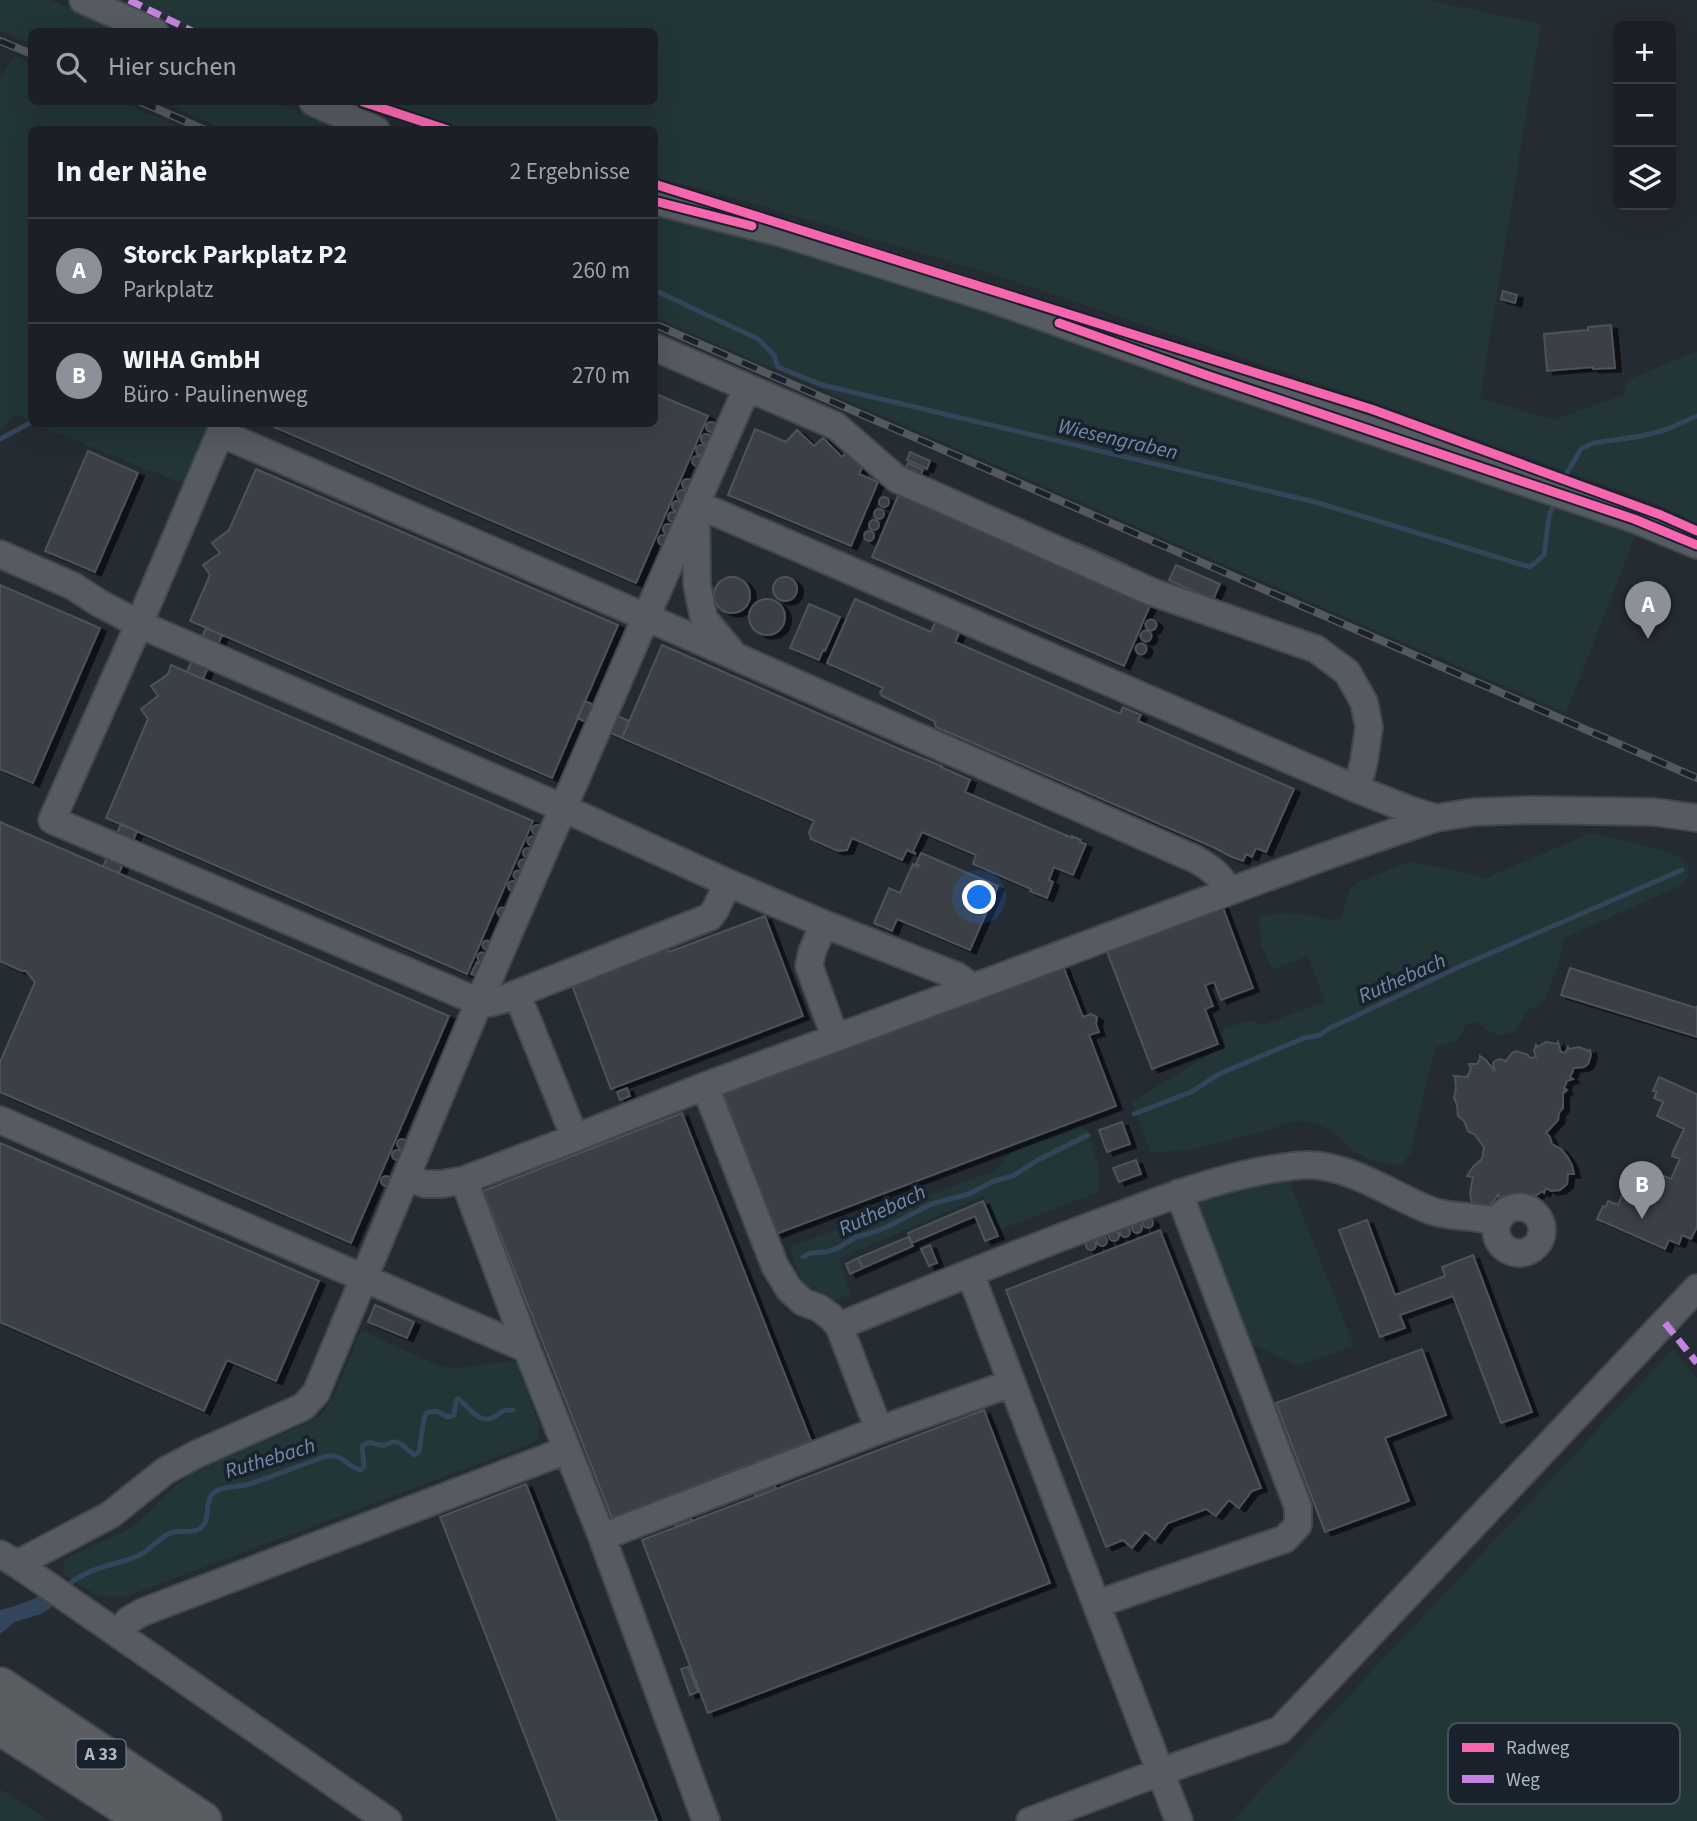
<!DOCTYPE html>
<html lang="de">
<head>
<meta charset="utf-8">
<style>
  body { margin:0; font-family:"Source Sans 3",sans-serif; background:#25282e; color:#f1f3f6 }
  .controls { position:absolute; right:21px; top:21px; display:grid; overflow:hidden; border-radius:10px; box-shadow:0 7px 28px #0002 }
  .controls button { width:63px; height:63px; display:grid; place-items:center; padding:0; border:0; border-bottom:2px solid #3a3e43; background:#1c2026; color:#f1f3f6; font:35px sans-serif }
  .you { position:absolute; left:980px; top:898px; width:24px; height:24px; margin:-18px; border:5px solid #fff; border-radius:50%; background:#1a73e8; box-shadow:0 0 0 10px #1a73e833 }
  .badge { display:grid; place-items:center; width:46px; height:46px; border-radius:50%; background:#8c9099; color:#fff; font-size:23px; font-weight:700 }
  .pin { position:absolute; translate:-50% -58px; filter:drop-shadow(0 2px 4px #0008) }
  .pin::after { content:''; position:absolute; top:37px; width:24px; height:21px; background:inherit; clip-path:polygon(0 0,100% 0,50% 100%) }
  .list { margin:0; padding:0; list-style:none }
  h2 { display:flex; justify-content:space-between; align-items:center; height:91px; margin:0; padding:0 28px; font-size:30px }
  h2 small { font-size:23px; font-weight:400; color:#a0a3a7 }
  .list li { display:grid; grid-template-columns:46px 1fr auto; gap:21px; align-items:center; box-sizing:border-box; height:105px; padding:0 28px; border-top:2px solid #3a3e43 }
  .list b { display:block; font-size:26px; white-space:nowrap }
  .list p { margin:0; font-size:23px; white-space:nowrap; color:#a0a3a7 }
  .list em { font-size:23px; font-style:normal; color:#a0a3a7 }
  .icon { flex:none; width:38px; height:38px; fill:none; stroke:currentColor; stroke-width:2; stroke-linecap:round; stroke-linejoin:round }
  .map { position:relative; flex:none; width:1697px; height:1821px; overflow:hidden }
  .search { position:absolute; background:#1c2026; box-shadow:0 7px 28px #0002; left:28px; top:28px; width:630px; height:77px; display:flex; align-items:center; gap:18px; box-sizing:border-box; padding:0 24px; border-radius:10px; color:#a0a3a7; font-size:26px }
  .panel { position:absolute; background:#1c2026; box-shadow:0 7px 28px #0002; left:28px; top:126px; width:630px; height:301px; border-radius:10px }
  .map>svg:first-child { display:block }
  .green { fill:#223537 }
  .water { fill:#33455b }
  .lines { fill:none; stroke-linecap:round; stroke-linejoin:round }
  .stream { stroke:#33455b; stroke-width:5 }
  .building { fill:#3a4046; stroke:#4d525a; stroke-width:2; filter:url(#shadow) }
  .minor-casing { stroke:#43474d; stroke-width:30 }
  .highway-casing { stroke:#42474e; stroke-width:42 }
  .minor { stroke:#565a61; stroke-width:26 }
  .highway { stroke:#5a5d61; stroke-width:38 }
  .rail-casing { stroke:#54595e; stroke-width:8 }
  .rail { stroke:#19222c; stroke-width:5; stroke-dasharray:16; stroke-linecap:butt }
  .quiet { stroke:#c483df; stroke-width:7; stroke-dasharray:14 7; stroke-linecap:butt }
  .cycleway-casing { stroke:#19222c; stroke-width:13 }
  .cycleway { stroke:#f766af; stroke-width:9 }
  .labels { text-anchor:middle; stroke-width:7; stroke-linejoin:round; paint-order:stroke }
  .shield { fill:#19222c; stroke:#818b97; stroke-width:2 }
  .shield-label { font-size:18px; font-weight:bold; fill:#aeb8c5 }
  .water-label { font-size:21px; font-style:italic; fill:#6f8ba9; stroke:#19222c }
  .key { fill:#19222c; stroke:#464f5a; stroke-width:2 }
  .key-label { font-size:19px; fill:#aeb8c5 }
</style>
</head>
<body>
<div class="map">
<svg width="1697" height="1821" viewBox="0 0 1697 1821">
  <defs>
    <filter id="shadow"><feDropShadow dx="6" dy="3.5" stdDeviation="0" flood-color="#0009"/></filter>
  </defs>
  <rect width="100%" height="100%" fill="#252b32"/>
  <path class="green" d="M 0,0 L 51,0 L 121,31 L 32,32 L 31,44 L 0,30 Z
    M 126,0 L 1427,0 L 1541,24 L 1480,398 L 1553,420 L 1625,394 L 1625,381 L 1697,351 L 1697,524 L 1662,506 L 1374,402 L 995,275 L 700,188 L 655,178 L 654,130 L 468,129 L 387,108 L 370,102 L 654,102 L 654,32 L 200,31 Z
    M 14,55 L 31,63 L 32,102 L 121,102 L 186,129 L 32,130 L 31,422 L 16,415 L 0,430 L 0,80 Z
    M 161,102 L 276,102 L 344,129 L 223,129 Z
    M 654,215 L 781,248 L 986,310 L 1638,529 L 1566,713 L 655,317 Z
    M 34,424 L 209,424 L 184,484 Z
    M 1591,833 C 1610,838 1671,849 1684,860 C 1692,867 1690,876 1684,884 L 1564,938 L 1559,963 L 1544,1001 L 1527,1011 L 1515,1031 L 1501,1036 L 1489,1031 L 1475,1021 L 1465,1026 L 1458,1040 L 1436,1047 L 1424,1090 L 1411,1153 L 1400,1166 L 1372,1160 L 1355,1152 L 1333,1131 L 1317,1124 L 1302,1121 L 1290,1122 L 1262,1132 L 1194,1149 L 1151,1153 L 1132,1102 L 1223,1046 L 1224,1029 L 1249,1020 L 1263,1025 L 1325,1001 L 1308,956 L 1273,969 L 1261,945 L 1259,917 C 1291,909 1303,914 1335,921 L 1341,918 L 1349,891 L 1355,884 L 1410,861 L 1486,878 Z
    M 1082,1127 L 1087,1130 L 1099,1168 L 1099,1192 L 999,1230 L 983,1196 L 839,1259 L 851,1295 L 833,1301 L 811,1291 L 797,1270 L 789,1247 L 994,1171 L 1013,1151 Z
    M 1288,1178 L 1354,1346 L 1297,1366 L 1243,1339 L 1194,1203 L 1234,1188 Z
    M 361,1330 L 439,1366 L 456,1368 L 512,1361 L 516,1363 L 540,1427 L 537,1439 L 533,1443 L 125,1597 L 99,1596 L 65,1576 C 62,1568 62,1564 67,1558 L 133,1527 L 174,1487 L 193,1472 L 307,1423 L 321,1415 L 332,1400 Z
    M 1673,1349 L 1697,1378 L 1697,1821 L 1232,1821 Z
    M 0,1789 L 50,1821 L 0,1821 Z"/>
  <path class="water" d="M 40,1596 L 49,1599 L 52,1604 L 51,1608 L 41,1614 L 15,1622 L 0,1634 L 0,1610 L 18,1605 Z"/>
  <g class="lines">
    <path class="stream" d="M 654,290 L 758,339 L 774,355 L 778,367 L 822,385 L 1315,502 L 1530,567 L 1544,555 L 1549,516 L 1553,506
      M 0,439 L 32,422
      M 1567,473 L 1581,449 L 1593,443 L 1642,436 L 1665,430 L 1697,416
      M 1134,1114 L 1191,1092 L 1219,1074 L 1304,1038 L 1320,1035 L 1328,1029 L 1461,966 L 1682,870
      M 803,1257 L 811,1253 L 826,1252 L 838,1248 L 856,1237 L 871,1233 L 887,1227 L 931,1204 L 969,1194 L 994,1181 L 1013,1176 L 1038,1160 L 1088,1135
      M 65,1587 C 76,1578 89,1571 103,1567 C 117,1562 130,1561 143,1553 C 153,1547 162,1535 173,1532 C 182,1530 192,1534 199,1529 C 213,1521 202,1501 215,1492 C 223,1486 236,1487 246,1485 C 273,1477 300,1465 327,1456 C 343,1454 346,1466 360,1470 L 364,1467 L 362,1446 C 374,1438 374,1447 384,1445 C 391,1444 393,1439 401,1444 C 406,1447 409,1452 415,1455 L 419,1452 L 424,1418 L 427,1413 C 442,1406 443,1422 454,1415 L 456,1402 L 458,1399 C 468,1405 478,1424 492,1418 C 503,1413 499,1410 513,1410"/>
  </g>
  <path class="building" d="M 1503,291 L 1517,295 L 1515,303 L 1501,299 Z
    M 1611,325 L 1615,368 L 1593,369 L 1593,367 L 1547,371 L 1544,334 L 1588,330 L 1588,327 Z
    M 654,393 L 708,416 L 636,583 L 274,427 L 276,424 L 654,424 Z
    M706 427a5 5 0 1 1 10 0a5 5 0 1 1-10 0Z
    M 755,429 L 786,442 L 797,430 L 814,446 L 823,438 L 842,457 L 850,449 L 864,463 L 859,474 L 878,482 L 851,546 L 728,495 Z
    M701 439a5 5 0 1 1 10 0a5 5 0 1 1-10 0Z
    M696 450a5 5 0 1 1 10 0a5 5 0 1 1-10 0Z
    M 88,451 L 138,473 L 95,572 L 45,551 Z
    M 910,452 L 930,461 L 927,469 L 907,460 Z
    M692 461a5 5 0 1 1 10 0a5 5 0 1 1-10 0Z
    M 908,463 L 923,470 L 920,476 L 905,469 Z
    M 256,469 L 618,625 L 552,778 L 190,621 L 210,575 L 203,565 L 220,553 L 212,543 L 229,530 Z
    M682 484a5 5 0 1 1 10 0a5 5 0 1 1-10 0Z
    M677 495a5 5 0 1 1 10 0a5 5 0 1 1-10 0Z
    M 900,491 L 1152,601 L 1124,666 L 872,557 Z
    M879 502a5 5 0 1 1 10 0a5 5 0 1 1-10 0Z
    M672 506a5 5 0 1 1 10 0a5 5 0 1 1-10 0Z
    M874 514a5 5 0 1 1 10 0a5 5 0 1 1-10 0Z
    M668 517a5 5 0 1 1 10 0a5 5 0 1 1-10 0Z
    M869 525a5 5 0 1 1 10 0a5 5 0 1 1-10 0Z
    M663 529a5 5 0 1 1 10 0a5 5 0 1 1-10 0Z
    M864 536a5 5 0 1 1 10 0a5 5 0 1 1-10 0Z
    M658 540a5 5 0 1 1 10 0a5 5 0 1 1-10 0Z
    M 1077,543 L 1127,565 L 1124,571 L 1074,549 Z
    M 1176,565 L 1220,584 L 1213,600 L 1169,580 Z
    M773 589a12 12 0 1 1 24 0a12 12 0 1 1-24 0Z
    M714 595a18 18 0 1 1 36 0a18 18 0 1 1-36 0Z
    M 0,585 L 100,628 L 33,783 L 0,769 Z
    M 855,599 L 931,632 L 936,620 L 960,631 L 955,642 L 1120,714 L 1123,707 L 1141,715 L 1138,721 L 1294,789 L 1266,852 L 1256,848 L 1252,857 L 1246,854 L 1243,861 L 1232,857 L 1215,848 L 936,727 L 934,721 L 882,696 L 880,693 L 883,688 L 827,663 Z
    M749 617a18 18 0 1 1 36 0a18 18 0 1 1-36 0Z
    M 809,604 L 840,617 L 825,651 L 823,650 L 819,660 L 790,648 Z
    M1145.5 625a5.5 5.5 0 1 1 11 0a5.5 5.5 0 1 1-11 0Z
    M 206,628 L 222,635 L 203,679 L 187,672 Z
    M1140.5 636a5.5 5.5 0 1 1 11 0a5.5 5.5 0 1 1-11 0Z
    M1135.5 649a5.5 5.5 0 1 1 11 0a5.5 5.5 0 1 1-11 0Z
    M 662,645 L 904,751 L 942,766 L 941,767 L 970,780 L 965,792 L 1072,838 L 1072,836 L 1081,840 L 1080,842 L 1086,844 L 1073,875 L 1054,867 L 1049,880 L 1053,882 L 1047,898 L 1030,891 L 1031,889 L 973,864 L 976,855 L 922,832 L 913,851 L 916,854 L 907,850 L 902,860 L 852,838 L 847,850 L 838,851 L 811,839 L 809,832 L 814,821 L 622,738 Z
    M 171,665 L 533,821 L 467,974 L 106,818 L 148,719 L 141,709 L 158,696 L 151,686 L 168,674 Z
    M 585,701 L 629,721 L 622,738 L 577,718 Z
    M 0,822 L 449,1016 L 351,1243 L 0,1092 L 0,1062 L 35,982 L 26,971 L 22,971 L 0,961 Z
    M 121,824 L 137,831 L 119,873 L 103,867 Z
    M532 830a5 5 0 1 1 10 0a5 5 0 1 1-10 0Z
    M527.5 841a4.5 4.5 0 1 1 9 0a4.5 4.5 0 1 1-9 0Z
    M523 853a5 5 0 1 1 10 0a5 5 0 1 1-10 0Z
    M 921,853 L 998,886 L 970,950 L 897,919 L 892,931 L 874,923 L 889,888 L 900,893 L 913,864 L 918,867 L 919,865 L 916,864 Z
    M518.5 864a4.5 4.5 0 1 1 9 0a4.5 4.5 0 1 1-9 0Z
    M513.5 875a4.5 4.5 0 1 1 9 0a4.5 4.5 0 1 1-9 0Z
    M508 886a5 5 0 1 1 10 0a5 5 0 1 1-10 0Z
    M 1222,905 L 1253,988 L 1221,1000 L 1214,982 L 1205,985 L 1213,1006 L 1205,1009 L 1218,1044 L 1152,1069 L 1106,949 Z
    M497.5 912a4.5 4.5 0 1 1 9 0a4.5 4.5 0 1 1-9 0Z
    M 765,916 L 803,1016 L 611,1089 L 572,985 L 667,948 L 669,952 Z
    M482.5 945a4.5 4.5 0 1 1 9 0a4.5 4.5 0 1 1-9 0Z
    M477.5 957a4.5 4.5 0 1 1 9 0a4.5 4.5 0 1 1-9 0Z
    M 477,962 L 484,966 L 479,977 L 471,974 Z
    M 1063,966 L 1083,1017 L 1091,1014 L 1097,1017 L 1096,1024 L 1099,1032 L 1089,1035 L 1116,1106 L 776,1234 L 723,1093 Z
    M 1570,968 L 1696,1008 L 1697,1006 L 1697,1037 L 1561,995 Z
    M 1546,1042 L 1557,1044 L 1558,1042 L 1561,1052 L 1565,1053 L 1568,1047 L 1569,1049 L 1579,1047 L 1589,1051 L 1590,1050 L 1591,1055 L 1588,1064 L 1584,1067 L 1574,1068 L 1570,1077 L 1573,1079 L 1567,1081 L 1564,1088 L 1567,1090 L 1565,1092 L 1564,1090 L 1563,1094 L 1563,1108 L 1559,1113 L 1558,1120 L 1546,1133 L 1550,1137 L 1552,1144 L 1561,1149 L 1567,1156 L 1572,1165 L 1574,1174 L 1568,1174 L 1567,1184 L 1560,1190 L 1551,1191 L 1546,1188 L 1544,1193 L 1542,1191 L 1537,1195 L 1527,1195 L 1526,1197 L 1521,1194 L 1514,1201 L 1510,1202 L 1501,1199 L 1498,1195 L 1489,1207 L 1474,1211 L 1470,1194 L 1473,1177 L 1467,1176 L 1473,1167 L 1482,1159 L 1484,1147 L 1475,1135 L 1468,1131 L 1464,1121 L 1458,1116 L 1457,1105 L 1454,1098 L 1456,1088 L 1455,1077 L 1454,1076 L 1467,1077 L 1471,1069 L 1469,1064 L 1477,1064 L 1480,1059 L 1480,1056 L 1486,1060 L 1495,1071 L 1493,1063 L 1495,1061 L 1500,1059 L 1506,1061 L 1512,1053 L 1516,1051 L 1526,1054 L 1531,1058 L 1536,1057 L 1534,1051 L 1536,1045 L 1537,1047 Z
    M 1659,1077 L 1697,1094 L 1697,1227 L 1691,1239 L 1682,1235 L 1679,1244 L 1669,1240 L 1665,1249 L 1597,1219 L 1603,1206 L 1606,1207 L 1608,1201 L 1618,1205 L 1624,1191 L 1651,1203 L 1664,1176 L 1671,1179 L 1680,1159 L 1672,1156 L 1673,1152 L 1684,1129 L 1657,1116 L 1663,1102 L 1654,1098 L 1657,1092 L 1653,1091 Z
    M 627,1088 L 630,1096 L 620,1100 L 617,1092 Z
    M 682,1113 L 811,1441 L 612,1518 L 483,1191 Z
    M 1122,1122 L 1130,1144 L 1107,1152 L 1099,1130 Z
    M397 1144a5 5 0 1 1 10 0a5 5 0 1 1-10 0Z
    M 0,1143 L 319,1281 L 276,1381 L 227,1360 L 204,1411 L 0,1322 Z
    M392 1155a5 5 0 1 1 10 0a5 5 0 1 1-10 0Z
    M 1136,1160 L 1141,1174 L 1119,1182 L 1113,1168 Z
    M381 1181a5 5 0 1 1 10 0a5 5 0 1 1-10 0Z
    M 983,1201 L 998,1236 L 985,1241 L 975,1216 L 912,1243 L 908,1233 Z
    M1143 1223a5 5 0 1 1 10 0a5 5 0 1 1-10 0Z
    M 1367,1220 L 1395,1295 L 1445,1276 L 1442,1267 L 1473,1255 L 1532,1412 L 1501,1423 L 1453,1296 L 1400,1315 L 1405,1328 L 1380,1337 L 1339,1230 Z
    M1132 1228a5 5 0 1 1 10 0a5 5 0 1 1-10 0Z
    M1120 1232a5 5 0 1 1 10 0a5 5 0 1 1-10 0Z
    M 1160,1230 L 1261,1488 L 1252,1491 L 1239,1508 L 1229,1500 L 1216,1516 L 1206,1509 L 1168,1523 L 1155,1540 L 1145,1532 L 1132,1548 L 1123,1540 L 1106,1547 L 1006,1290 Z
    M1109 1236a5 5 0 1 1 10 0a5 5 0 1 1-10 0Z
    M1097 1241a5 5 0 1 1 10 0a5 5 0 1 1-10 0Z
    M 908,1237 L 913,1246 L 863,1268 L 858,1258 Z
    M1086 1245a5 5 0 1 1 10 0a5 5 0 1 1-10 0Z
    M 930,1245 L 937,1263 L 929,1266 L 921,1249 Z
    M 858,1258 L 863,1268 L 850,1274 L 846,1264 Z
    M 375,1305 L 414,1322 L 407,1338 L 368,1322 Z
    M 1422,1349 L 1446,1415 L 1385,1438 L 1409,1501 L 1325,1532 L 1276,1403 Z
    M 984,1410 L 1050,1583 L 708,1713 L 642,1540 Z
    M 764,1459 L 776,1489 L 756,1497 L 744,1467 Z
    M 526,1484 L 657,1821 L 558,1821 L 440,1517 Z
    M 680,1492 L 692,1521 L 676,1527 L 665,1498 Z
    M 688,1667 L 698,1692 L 690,1695 L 681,1669 Z"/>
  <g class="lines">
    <g class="minor-casing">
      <path id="minor" d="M 83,0 L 155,32
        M 313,102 L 376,130
        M 654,201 L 785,234 L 992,299 L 1206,375 L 1634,519 L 1697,545
        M 654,347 L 836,426 L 897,479 L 1152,592 L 1316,649 L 1347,672 L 1364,702 L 1369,727 L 1364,761 L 1357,789
        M 220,433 L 646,617 L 747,388
        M 0,554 L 73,586 L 99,603 L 139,624 L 563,808 L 728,883 L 715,910 L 710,917 L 501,1000 L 490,1003 L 479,1002 L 52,820 L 139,624 L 224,424
        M 730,650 L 704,619 L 697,585 L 696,504 L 1357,789 L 1410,810 L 1436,818 L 1474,812 L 1535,810 L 1654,812 L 1697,818
        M 1436,818 C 1292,866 1151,921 1009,974 C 908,1012 806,1048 705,1086 L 775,1266 L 789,1289 L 803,1302 L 819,1308 L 831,1317 L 839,1326 C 931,1289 1022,1251 1115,1217 C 1163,1199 1210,1181 1261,1171 C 1277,1168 1293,1165 1309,1165 C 1353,1166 1392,1196 1432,1211 C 1453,1218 1475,1215 1497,1222
        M 728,883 L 824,924 L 957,976 L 965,982 L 970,989
        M 824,924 L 812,952 L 809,966 L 835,1037
        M 517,994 L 575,1138 L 705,1086
        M 0,1120 L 527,1349
        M 407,1177 L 425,1184 L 442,1184 L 464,1180 L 575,1138
        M 464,1180 L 527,1349 L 602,1537 L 706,1821
        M1496 1230a23 23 0 1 1 46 0a23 23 0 1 1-46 0Z
        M 970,1273 L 1179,1821
        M 839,1326 L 879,1430
        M 602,1537 L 879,1430 L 1012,1383
        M 0,1554 L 17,1564 L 110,1515 L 165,1471 L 197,1454 L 303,1407 L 316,1393 L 479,1002 L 646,617 L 1195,859 C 1211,868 1220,875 1229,891
        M 17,1564 L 388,1821
        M 1097,1604 L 1285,1539 L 1298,1525 L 1298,1507 L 1179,1193
        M 118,1633 L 129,1620 L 143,1612 L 567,1450
        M 1030,1821 L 1160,1772 L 1280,1730 L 1697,1288"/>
    </g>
    <g class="highway-casing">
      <path id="highway" d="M 0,1687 L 202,1821
        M 0,1725 L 149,1821"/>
    </g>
    <use href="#minor" class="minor"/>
    <use href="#highway" class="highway"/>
    <g class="rail-casing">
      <path id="rail" d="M 0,41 L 32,54
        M 141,102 L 205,130
        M 654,324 L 1697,778"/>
    </g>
    <use href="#rail" class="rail"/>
    <path class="quiet" d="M 129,0 L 194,32
      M 1665,1323 L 1697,1363"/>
    <g class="cycleway-casing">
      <path id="cycleway" d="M 363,102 L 448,130
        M 654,184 L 1371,409 L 1661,515 L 1697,531
        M 654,201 L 752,226
        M 1059,323 L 1206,375 L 1634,519 L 1697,545"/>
    </g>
    <use href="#cycleway" class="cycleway"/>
  </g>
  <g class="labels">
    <rect class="shield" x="76.5" y="1739.5" width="49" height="29" rx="5"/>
    <g class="shield-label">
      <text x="101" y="1760">A 33</text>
    </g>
    <g class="water-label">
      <text transform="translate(1118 439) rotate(13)" y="7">Wiesengraben</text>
      <text transform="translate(1402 978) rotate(-24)" y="7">Ruthebach</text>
      <text transform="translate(882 1210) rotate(-25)" y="7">Ruthebach</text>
      <text transform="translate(270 1458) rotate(-17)" y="7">Ruthebach</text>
    </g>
  </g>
  <rect x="1448" y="1723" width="232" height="81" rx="10" class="key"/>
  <rect x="1462" y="1743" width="32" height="9" fill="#f766af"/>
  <rect x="1462" y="1775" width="32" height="8" fill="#c483df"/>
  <g class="key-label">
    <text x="1506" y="1754">Radweg</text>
    <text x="1506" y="1786">Weg</text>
  </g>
</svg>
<div class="controls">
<button>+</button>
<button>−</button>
<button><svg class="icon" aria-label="layers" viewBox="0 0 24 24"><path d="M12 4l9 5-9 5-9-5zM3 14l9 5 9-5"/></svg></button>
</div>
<div class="you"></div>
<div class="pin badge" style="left:1648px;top:639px">A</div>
<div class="pin badge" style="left:1642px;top:1219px">B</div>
<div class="search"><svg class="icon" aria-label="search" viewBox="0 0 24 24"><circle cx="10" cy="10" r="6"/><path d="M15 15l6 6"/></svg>Hier suchen</div>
<section class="panel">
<h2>In der Nähe<small>2 Ergebnisse</small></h2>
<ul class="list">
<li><span class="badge">A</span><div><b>Storck Parkplatz P2</b><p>Parkplatz</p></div><em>260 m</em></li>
<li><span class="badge">B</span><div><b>WIHA GmbH</b><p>Büro · Paulinenweg</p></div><em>270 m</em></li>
</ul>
</section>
</div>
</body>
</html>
